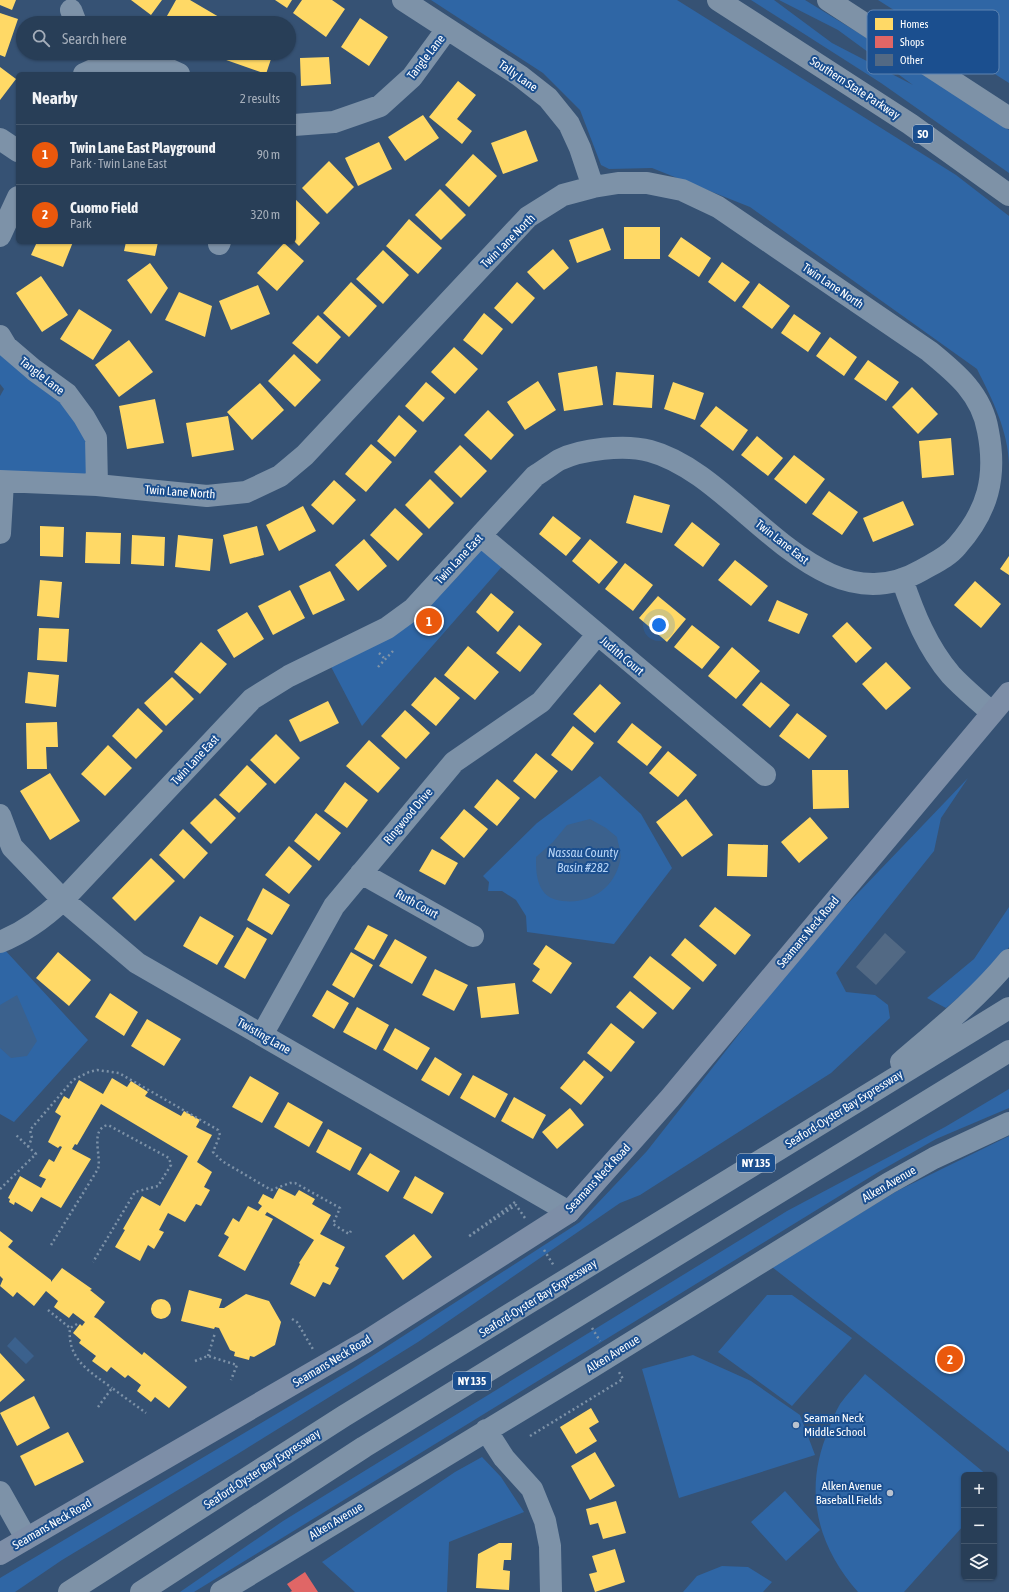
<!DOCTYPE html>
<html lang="en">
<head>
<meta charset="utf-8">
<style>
  body { margin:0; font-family:"Asap Condensed",sans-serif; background:#30455d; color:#f1f3f6 }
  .controls { position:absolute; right:12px; bottom:12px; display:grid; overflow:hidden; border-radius:6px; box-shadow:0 1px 3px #0004 }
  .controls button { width:36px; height:36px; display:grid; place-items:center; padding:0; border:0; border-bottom:1px solid #44576d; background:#283e57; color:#f1f3f6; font:20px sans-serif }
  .you { position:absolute; left:659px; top:625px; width:14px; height:14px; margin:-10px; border:3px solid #fff; border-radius:50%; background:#1a73e8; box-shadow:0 0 0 6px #1a73e833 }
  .badge { display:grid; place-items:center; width:26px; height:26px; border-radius:50%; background:#ea580c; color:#fff; font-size:13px; font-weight:700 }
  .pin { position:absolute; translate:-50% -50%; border:2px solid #fff; box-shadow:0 1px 4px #0006 }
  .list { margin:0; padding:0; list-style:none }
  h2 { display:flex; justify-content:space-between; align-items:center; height:52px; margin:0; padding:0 16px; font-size:17px }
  h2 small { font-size:13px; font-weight:400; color:#a5aeba }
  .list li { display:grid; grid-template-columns:26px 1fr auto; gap:12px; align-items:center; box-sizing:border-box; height:60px; padding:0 16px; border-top:1px solid #44576d }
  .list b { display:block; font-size:15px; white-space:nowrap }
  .list p { margin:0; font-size:13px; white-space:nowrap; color:#a5aeba }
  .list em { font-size:13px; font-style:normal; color:#a5aeba }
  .icon { flex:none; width:22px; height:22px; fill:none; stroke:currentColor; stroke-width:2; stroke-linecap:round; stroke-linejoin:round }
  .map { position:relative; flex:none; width:1009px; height:1592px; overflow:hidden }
  .search { position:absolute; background:#283e57; box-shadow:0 1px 3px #0004; left:16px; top:16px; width:280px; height:44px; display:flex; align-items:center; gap:10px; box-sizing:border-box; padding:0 14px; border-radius:22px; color:#a5aeba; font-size:15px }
  .panel { position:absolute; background:#283e57; box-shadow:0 1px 3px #0004; left:16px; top:72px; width:280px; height:172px; border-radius:6px }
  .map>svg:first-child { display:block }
  .green { fill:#2f66a5 }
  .water { fill:#3b618d }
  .homes { fill:#ffd966 }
  .shops { fill:#e06666 }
  .building { fill:#526984 }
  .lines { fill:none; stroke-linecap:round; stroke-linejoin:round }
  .path { stroke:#7d92a8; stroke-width:2.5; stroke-dasharray:2 3; stroke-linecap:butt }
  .minor { stroke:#7d92a8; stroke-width:22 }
  .major { stroke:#7d8ea7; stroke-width:22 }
  .highway { stroke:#7e92a7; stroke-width:22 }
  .poi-dot { fill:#b9c2ce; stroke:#1b4f8f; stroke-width:1.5 }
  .labels { text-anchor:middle; stroke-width:4; stroke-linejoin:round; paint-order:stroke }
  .shield { fill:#1b4f8f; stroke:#bbcadd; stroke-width:1 }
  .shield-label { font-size:11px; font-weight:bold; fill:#fff }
  .street-label { font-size:12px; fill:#fff; stroke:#1b4f8f }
  .poi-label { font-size:12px; fill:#fff; stroke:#1b4f8f; text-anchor:start }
  .water-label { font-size:13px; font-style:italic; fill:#b5d3f5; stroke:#1b4f8f }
  .key { fill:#1b4f8f; stroke:#5f84b1; stroke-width:1 }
  .key-label { font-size:11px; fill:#fff }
</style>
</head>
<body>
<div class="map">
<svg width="1009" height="1592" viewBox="0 0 1009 1592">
  <rect width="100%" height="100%" fill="#365274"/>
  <path class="green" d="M 431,0 L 677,0 L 956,175 L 1009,216 L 1009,465 C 1008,430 992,399 977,369 L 750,207 L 652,168 L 609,169 L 601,165 L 580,110 L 543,73 Z
    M 751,0 L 774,0 L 832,43 L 913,85 L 838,30 L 779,0 L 805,0 L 888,51 L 999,123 L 1009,130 L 1009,173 L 881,83 Z
    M 878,0 L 1009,0 L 1009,83 Z
    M 0,340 L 83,418 L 96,483 L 0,479 L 0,396 L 4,389 L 0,384 Z
    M 481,541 L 506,562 L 362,726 L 328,661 L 386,634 Z
    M 600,776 L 641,814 L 672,868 L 614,944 L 527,932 L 526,916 L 516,900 L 502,891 L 488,891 L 489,882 L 483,876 L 537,823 Z
    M 968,778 L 941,818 L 934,851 L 836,973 L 846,992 L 875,995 L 888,1005 L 890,1018 L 831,1073 L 640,1195 L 620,1203 L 418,1342 L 236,1455 L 62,1560 L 15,1592 L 0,1592 L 0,1578 L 352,1369 L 580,1222 L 647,1151 L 813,940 Z
    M 1009,907 L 1009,947 L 995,968 L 946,1008 L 927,998 L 974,959 Z
    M 4,949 L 88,1040 L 14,1122 L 0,1114 L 0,951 Z
    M 1009,1089 L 1009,1108 L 936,1139 L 880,1171 L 194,1592 L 180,1592 L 283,1521 L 787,1211 L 945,1127 Z
    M 1009,1136 L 1009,1452 L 772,1267 L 897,1191 Z
    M 767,1295 L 792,1295 L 852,1338 L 792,1406 L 718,1352 Z
    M 693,1355 L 751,1381 L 800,1415 L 815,1455 L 679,1498 L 642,1369 Z
    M 865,1374 L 987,1475 L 964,1475 L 964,1525 L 904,1592 L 858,1592 C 816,1544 803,1489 829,1429 C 832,1421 835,1412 840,1404 C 847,1394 857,1384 865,1374 Z
    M 482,1457 L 501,1477 L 524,1512 L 449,1542 L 447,1592 L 355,1592 L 322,1562 L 455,1472 Z
    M 785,1491 L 820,1530 L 786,1561 L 751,1522 Z
    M 722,1566 L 748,1567 L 772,1582 L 763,1592 L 683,1592 L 697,1576 Z"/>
  <path class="water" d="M 590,819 L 606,828 L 617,837 C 618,844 622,854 620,861 C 614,889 590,904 563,901 C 553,900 546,897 541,888 C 536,878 536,868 536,857 L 553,842 L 567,825 Z
    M 17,995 L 37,1041 L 27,1056 L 11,1058 L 0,1048 L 0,1005 Z
    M 15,1337 L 34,1356 L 26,1364 L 7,1346 Z"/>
  <path class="homes" d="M 0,0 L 16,0 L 12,10 L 0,5 Z
    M 131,0 L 162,0 L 151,15 Z
    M 176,0 L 190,0 L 219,17 L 216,23 L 163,23 Z
    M 275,0 L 292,0 L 287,8 Z
    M 302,0 L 332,0 L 345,9 L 326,37 L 293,13 Z
    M 0,13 L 18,19 L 5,57 L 0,55 Z
    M 225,18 L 238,23 L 223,23 Z
    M 360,18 L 388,37 L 369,66 L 341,47 Z
    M 212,53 L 273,53 L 266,74 L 212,55 Z
    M 329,57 L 331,84 L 301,86 L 300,58 Z
    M 0,67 L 16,79 L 0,100 Z
    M 458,81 L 476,95 L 457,119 L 472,131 L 462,144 L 429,117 Z
    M 423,115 L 439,138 L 405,161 L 388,137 Z
    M 526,130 L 538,161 L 503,174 L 491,143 Z
    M 379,142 L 392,169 L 358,186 L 345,158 Z
    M 473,154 L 497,176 L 469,207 L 445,185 Z
    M 329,161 L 354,187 L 327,214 L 302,188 Z
    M 440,189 L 466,215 L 441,240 L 415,215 Z
    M 294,198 L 320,223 L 299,246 L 294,241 Z
    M 409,219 L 442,248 L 418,274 L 386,246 Z
    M 624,227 L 660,227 L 660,259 L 624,259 Z
    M 603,228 L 611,250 L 577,263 L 569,240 Z
    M 681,237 L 711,258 L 699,277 L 668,256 Z
    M 37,242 L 73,242 L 63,267 L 31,255 Z
    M 126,242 L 158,242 L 155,256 L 124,251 Z
    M 284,243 L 304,261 L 277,291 L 257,273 Z
    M 553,249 L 569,268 L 544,290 L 527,272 Z
    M 383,250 L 409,275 L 383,304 L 356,279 Z
    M 722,262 L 750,282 L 735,302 L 708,282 Z
    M 150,263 L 168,288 L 151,314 L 127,280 Z
    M 41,276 L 68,315 L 42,332 L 16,293 Z
    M 351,282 L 377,306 L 349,337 L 323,313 Z
    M 517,282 L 535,298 L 512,324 L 494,308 Z
    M 759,283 L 790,306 L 772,329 L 742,307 Z
    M 258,285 L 270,314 L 231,330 L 219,301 Z
    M 179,292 L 212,306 L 205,337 L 165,320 Z
    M 79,309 L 112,330 L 93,360 L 60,339 Z
    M 484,313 L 503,329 L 482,355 L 463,340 Z
    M 794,314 L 821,333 L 808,352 L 781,333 Z
    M 318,315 L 341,337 L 317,364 L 292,343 Z
    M 830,337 L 857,357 L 844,376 L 816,356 Z
    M 129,340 L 153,372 L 119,397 L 95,365 Z
    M 454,347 L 478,369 L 455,394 L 431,372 Z
    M 294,354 L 321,380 L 295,407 L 268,381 Z
    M 868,360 L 899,382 L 886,401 L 854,379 Z
    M 597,366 L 603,405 L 564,411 L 558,373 Z
    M 616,372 L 654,375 L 652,408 L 613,405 Z
    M 538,381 L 556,410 L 525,430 L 507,402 Z
    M 426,382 L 445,398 L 423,422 L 405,406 Z
    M 673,382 L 704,393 L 695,420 L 664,409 Z
    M 260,383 L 284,410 L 252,440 L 227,412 Z
    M 912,387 L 938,414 L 918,434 L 892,407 Z
    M 155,399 L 164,443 L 127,449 L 119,406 Z
    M 716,406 L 748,430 L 733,451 L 700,426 Z
    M 488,410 L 514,435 L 491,460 L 464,435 Z
    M 399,415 L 417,431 L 395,457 L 377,441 Z
    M 228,416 L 234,450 L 192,457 L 186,423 Z
    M 757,436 L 783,458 L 768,476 L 741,455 Z
    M 951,438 L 954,475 L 922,478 L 919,441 Z
    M 371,444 L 392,462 L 366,492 L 345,474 Z
    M 460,445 L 487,471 L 461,498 L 434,472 Z
    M 794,455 L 825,479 L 806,504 L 774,479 Z
    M 430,479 L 454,503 L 429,529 L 405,505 Z
    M 334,480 L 356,500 L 333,525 L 311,505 Z
    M 829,491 L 858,512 L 842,535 L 812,514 Z
    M 634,495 L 670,505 L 662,533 L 626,523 Z
    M 903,501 L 914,525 L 873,542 L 863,518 Z
    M 303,506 L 316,531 L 279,551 L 266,525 Z
    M 395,508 L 423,534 L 398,561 L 370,535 Z
    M 553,516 L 581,538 L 566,556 L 539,534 Z
    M 692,522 L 720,544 L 703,567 L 674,545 Z
    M 40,526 L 64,527 L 63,557 L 40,556 Z
    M 257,526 L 264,555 L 230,564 L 223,535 Z
    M 86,532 L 121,533 L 120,564 L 85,563 Z
    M 132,535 L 165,537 L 164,566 L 131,564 Z
    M 178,535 L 213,539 L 210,571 L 175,567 Z
    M 364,539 L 387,566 L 358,591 L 335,565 Z
    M 590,539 L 618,562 L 599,584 L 572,561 Z
    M 1009,556 L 1009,575 L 1000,569 Z
    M 735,560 L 768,586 L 751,606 L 718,580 Z
    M 625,563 L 653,585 L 633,611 L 605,589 Z
    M 330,571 L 345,600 L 313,615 L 299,586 Z
    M 40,580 L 62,582 L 59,618 L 37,616 Z
    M 975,581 L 1001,604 L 981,628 L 954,605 Z
    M 290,590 L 305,618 L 273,635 L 258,606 Z
    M 491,593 L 514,612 L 498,632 L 476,612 Z
    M 658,596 L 686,619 L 667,642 L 639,618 Z
    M 777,600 L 808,614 L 799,634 L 768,621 Z
    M 247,612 L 264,639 L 234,658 L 217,630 Z
    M 847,622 L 872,648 L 856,663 L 832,636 Z
    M 519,625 L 542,644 L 520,672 L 496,653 Z
    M 692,625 L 720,647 L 702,669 L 674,647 Z
    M 39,628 L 69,629 L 67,662 L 37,660 Z
    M 201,642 L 227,664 L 200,694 L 174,672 Z
    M 468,646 L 499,672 L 475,700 L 444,675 Z
    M 732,647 L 760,671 L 736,699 L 708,676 Z
    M 886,662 L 911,688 L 886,710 L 862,684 Z
    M 28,672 L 59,675 L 56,707 L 25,703 Z
    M 172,677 L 194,699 L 166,726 L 144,703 Z
    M 435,677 L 460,698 L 436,726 L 411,705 Z
    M 761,682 L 790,705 L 770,728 L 742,705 Z
    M 600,684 L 621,703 L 595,733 L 573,714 Z
    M 328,701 L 339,723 L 300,742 L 289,720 Z
    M 138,708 L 163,731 L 136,759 L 112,736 Z
    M 405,710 L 430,733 L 406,759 L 381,736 Z
    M 797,713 L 827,736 L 809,759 L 779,736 Z
    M 57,722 L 58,747 L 46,747 L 47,769 L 27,769 L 26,723 Z
    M 632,723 L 662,747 L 647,766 L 617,742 Z
    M 573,726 L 594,743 L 572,771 L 551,755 Z
    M 276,734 L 300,758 L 275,784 L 250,760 Z
    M 369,740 L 400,768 L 378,793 L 346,766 Z
    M 108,745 L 132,768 L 105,796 L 81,774 Z
    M 668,751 L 697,775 L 678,797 L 649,773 Z
    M 536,753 L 558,771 L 535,799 L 513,781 Z
    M 247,765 L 267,784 L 239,813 L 219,795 Z
    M 812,770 L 848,770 L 849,808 L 813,809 Z
    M 50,773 L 80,821 L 50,840 L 20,791 Z
    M 497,779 L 520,798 L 497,826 L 474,807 Z
    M 345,782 L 368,800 L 347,828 L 324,811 Z
    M 215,798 L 236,818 L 211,844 L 190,823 Z
    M 686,799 L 713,835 L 682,857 L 656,822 Z
    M 464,809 L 488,829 L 464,858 L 440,838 Z
    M 316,813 L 341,833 L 319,861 L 294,841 Z
    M 810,817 L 828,838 L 799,863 L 781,842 Z
    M 183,829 L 208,853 L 184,879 L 159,855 Z
    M 728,844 L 768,845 L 767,877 L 727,876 Z
    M 289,846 L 312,866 L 289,894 L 265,875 Z
    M 432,849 L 458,863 L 445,885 L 419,871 Z
    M 151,858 L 175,881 L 135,921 L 112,898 Z
    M 263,888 L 290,905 L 272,935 L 247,920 Z
    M 715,907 L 751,935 L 735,955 L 699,926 Z
    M 200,916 L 234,936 L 217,965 L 183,946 Z
    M 368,925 L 388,935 L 374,960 L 354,949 Z
    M 247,927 L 267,939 L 245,979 L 224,967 Z
    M 685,938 L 717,965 L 703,982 L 671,955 Z
    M 395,939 L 427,957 L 412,984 L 379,966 Z
    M 546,945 L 572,963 L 551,994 L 532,981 L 540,969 L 533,964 Z
    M 58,952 L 91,980 L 69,1006 L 36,978 Z
    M 351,952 L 373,965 L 354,998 L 332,985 Z
    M 650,956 L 691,988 L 673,1010 L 633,977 Z
    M 435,969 L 468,985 L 454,1011 L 422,995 Z
    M 515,983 L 519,1014 L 481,1018 L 477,987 Z
    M 327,990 L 349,1003 L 334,1029 L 312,1016 Z
    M 630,991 L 657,1013 L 643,1029 L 616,1007 Z
    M 110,993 L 138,1012 L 124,1036 L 95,1017 Z
    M 357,1007 L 389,1025 L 376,1050 L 343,1032 Z
    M 147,1019 L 181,1039 L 164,1066 L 131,1046 Z
    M 611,1023 L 635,1042 L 611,1072 L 587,1053 Z
    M 395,1028 L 430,1048 L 417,1070 L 383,1050 Z
    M 435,1057 L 462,1074 L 449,1096 L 421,1080 Z
    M 584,1060 L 604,1077 L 581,1105 L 560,1088 Z
    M 473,1075 L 508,1094 L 495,1118 L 460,1098 Z
    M 250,1076 L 279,1093 L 262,1123 L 232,1107 Z
    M 112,1078 L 127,1087 L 131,1081 L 148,1092 L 145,1096 L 181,1116 L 184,1111 L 200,1120 L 196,1127 L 212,1135 L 197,1162 L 212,1172 L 204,1187 L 210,1190 L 201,1206 L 196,1204 L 185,1222 L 168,1213 L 159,1230 L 164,1232 L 154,1249 L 148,1245 L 140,1261 L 115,1247 L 125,1230 L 123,1229 L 142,1196 L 160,1206 L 188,1156 L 101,1104 L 77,1145 L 75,1144 L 72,1149 L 91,1159 L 61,1208 L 41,1197 L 32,1212 L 15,1202 L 14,1205 L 9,1202 L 10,1199 L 8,1198 L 20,1176 L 41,1188 L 46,1179 L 39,1176 L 49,1159 L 54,1162 L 62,1147 L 60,1146 L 58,1148 L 48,1142 L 61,1116 L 55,1112 L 64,1096 L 69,1099 L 79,1080 L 103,1094 Z
    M 514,1097 L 546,1115 L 533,1139 L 501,1121 Z
    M 288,1102 L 323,1122 L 309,1147 L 274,1127 Z
    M 570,1108 L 584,1125 L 557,1149 L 542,1132 Z
    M 328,1129 L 362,1148 L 350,1171 L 316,1152 Z
    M 370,1153 L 400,1171 L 388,1192 L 357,1174 Z
    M 415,1176 L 444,1193 L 432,1214 L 403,1198 Z
    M 279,1188 L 295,1196 L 299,1190 L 315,1199 L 312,1204 L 331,1215 L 320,1234 L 345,1247 L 335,1266 L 339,1268 L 330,1285 L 323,1282 L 315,1297 L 290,1284 L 300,1264 L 299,1263 L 314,1240 L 267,1212 L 265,1215 L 273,1219 L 245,1271 L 218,1256 L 229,1237 L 224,1234 L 233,1218 L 239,1222 L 248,1206 L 258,1211 L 262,1206 L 258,1203 L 263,1194 L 273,1199 Z
    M 0,1231 L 13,1241 L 8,1247 L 51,1280 L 51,1282 L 62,1268 L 92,1289 L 90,1290 L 105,1302 L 94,1317 L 98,1319 L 142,1355 L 144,1352 L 187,1387 L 169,1408 L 155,1397 L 151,1402 L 137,1391 L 141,1385 L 128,1375 L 125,1378 L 111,1367 L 107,1372 L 92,1361 L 96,1356 L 79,1343 L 81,1340 L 73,1333 L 80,1324 L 82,1326 L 85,1322 L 73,1313 L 69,1318 L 54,1307 L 58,1301 L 46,1291 L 34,1306 L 17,1292 L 13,1297 L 0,1286 L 3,1279 L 0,1276 Z
    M 414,1234 L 432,1257 L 403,1280 L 385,1256 Z
    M 189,1290 L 222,1299 L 219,1308 L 224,1308 L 246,1294 L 269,1301 L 281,1322 L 275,1345 L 254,1357 L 250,1356 L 249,1360 L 234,1356 L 235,1352 L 230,1350 L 219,1328 L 215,1327 L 214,1329 L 181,1321 Z
    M151 1309a10 10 0 1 1 20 0a10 10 0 1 1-20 0Z
    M 0,1353 L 25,1380 L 0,1402 Z
    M 34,1396 L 50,1428 L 17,1446 L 0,1413 Z
    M 591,1408 L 599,1422 L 589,1428 L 597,1441 L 576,1454 L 560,1427 Z
    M 68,1432 L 84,1462 L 35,1486 L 20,1456 Z
    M 595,1452 L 615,1486 L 590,1500 L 571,1466 Z
    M 616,1501 L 626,1533 L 603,1539 L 598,1523 L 590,1525 L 586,1509 Z
    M 499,1543 L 512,1543 L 511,1560 L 504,1560 L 503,1570 L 510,1571 L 509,1590 L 476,1588 L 478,1554 Z
    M 615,1549 L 625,1582 L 595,1592 L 589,1574 L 597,1572 L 592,1556 Z"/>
  <path class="shops" d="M 305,1572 L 318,1592 L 290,1592 L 292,1591 L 287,1584 Z"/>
  <path class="building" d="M 885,933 L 906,952 L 876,985 L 856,967 Z"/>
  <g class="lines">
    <path class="path" d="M 379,653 L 385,659
      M 378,667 L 393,651
      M 28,1147 L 32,1138 L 30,1130 L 73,1080 L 89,1072 L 97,1070 L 119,1073 L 218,1130 L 220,1135 L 213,1152 L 222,1161 L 271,1190 L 290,1183 L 295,1183 L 340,1208 L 333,1224 L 349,1234 L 351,1231
      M 0,1189 L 36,1154 L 16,1135
      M 515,1202 L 468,1237 L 516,1205 L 525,1218
      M 51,1245 L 98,1169 C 102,1157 89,1129 108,1125 L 169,1158 L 171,1165 L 158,1186 L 135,1192 L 93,1262
      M 544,1250 L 554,1266
      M 48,1310 L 70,1328
      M 292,1319 L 297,1322 L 314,1351
      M 77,1324 L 70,1328 C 67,1359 89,1371 112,1388
      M 592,1328 L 600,1341
      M 208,1356 L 215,1333
      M 195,1361 L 208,1356 L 237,1365 L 231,1380
      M 98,1407 L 112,1388 L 146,1413
      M 530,1436 L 623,1379 L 619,1372"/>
    <path class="minor" d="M 403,0 L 520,76 L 548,98 L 569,124 L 580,148 L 593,187
      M 71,10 L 76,23
      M 84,74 C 112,59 151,59 179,74
      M 294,125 L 334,122 L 380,106 L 412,77 L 447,29
      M 0,139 L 18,151
      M 0,236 L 18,197
      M 219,244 L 220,242
      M 0,336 L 6,346 L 34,370 L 67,394 L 84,417 L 96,438 L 97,485
      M 0,481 L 97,485 L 207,496 L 246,492 L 280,476 L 305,455 L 528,217 L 563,195 L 593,187 L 618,183 L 647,183 L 682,190 L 718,207 L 929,351 C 956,373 982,394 988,431 C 997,477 988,511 957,546 C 948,557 934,563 922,570 C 816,631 741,475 650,451 C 625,444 581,449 559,460 C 551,465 543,471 535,476 L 413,609 L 387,628 L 289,676 L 252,699 L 63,900 C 44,918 25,932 0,942
      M 0,533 L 3,482
      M 481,536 L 765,775
      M 902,579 C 914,614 927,647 951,675 C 963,688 978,700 992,713
      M 0,815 L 12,847 L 63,900 L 137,963 L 569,1212
      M 361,873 L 473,936
      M 262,1035 L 334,906 L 454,762 L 541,702 L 597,635
      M 486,1430 L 504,1458 L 532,1489 L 545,1521 L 550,1546 L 551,1592
      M 0,1492 L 26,1538
      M 221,1592 L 582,1373 L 889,1183 L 934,1158 L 1009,1123"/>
    <path class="major" d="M 0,1554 L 367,1341 L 569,1212 L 670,1098 L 1009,693"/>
    <path class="highway" d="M 718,0 L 910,124 L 1009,195
      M 828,0 L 1009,118
      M 901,1062 C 938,1030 977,999 1009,960
      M 69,1592 L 344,1416 L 1009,1008
      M 141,1592 L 364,1447 L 1009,1051"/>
  </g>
  <g class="poi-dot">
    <circle cx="796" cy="1425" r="4"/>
    <circle cx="890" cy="1493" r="4"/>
  </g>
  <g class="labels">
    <g class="shield">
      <rect x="913" y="125" width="20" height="18" rx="3"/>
      <rect x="737" y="1154" width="38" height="18" rx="3"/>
      <rect x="453" y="1372" width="38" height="18" rx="3"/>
    </g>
    <g class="shield-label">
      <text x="923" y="138">SO</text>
      <text x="756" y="1167">NY 135</text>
      <text x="472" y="1385">NY 135</text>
    </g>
    <g class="street-label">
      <text transform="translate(426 57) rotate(-52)" y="4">Tangle Lane</text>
      <text transform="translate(518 76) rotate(35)" y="4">Tally Lane</text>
      <text transform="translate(855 88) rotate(33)" y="4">Southern State Parkway</text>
      <text transform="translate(508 241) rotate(-45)" y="4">Twin Lane North</text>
      <text transform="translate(833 286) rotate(34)" y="4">Twin Lane North</text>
      <text transform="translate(42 376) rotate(38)" y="4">Tangle Lane</text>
      <text transform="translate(180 492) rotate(4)" y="4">Twin Lane North</text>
      <text transform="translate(782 542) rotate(38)" y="4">Twin Lane East</text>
      <text transform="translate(459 559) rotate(-47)" y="4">Twin Lane East</text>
      <text transform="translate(622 656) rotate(40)" y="4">Judith Court</text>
      <text transform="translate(195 760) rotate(-47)" y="4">Twin Lane East</text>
      <text transform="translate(408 816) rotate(-50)" y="4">Ringwood Drive</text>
      <text transform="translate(417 904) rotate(29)" y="4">Ruth Court</text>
      <text transform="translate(808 932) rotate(-50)" y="4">Seamans Neck Road</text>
      <text transform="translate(264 1036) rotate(30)" y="4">Twisting Lane</text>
      <text transform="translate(844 1109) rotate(-32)" y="4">Seaford-Oyster Bay Expressway</text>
      <text transform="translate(598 1178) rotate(-47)" y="4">Seamans Neck Road</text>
      <text transform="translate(889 1184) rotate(-30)" y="4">Alken Avenue</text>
      <text transform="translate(538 1298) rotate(-32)" y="4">Seaford-Oyster Bay Expressway</text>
      <text transform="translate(613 1354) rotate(-32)" y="4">Alken Avenue</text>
      <text transform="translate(332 1361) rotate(-31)" y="4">Seamans Neck Road</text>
      <text transform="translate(262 1469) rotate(-33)" y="4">Seaford-Oyster Bay Expressway</text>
      <text transform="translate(336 1521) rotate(-31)" y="4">Alken Avenue</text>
      <text transform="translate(52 1524) rotate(-30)" y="4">Seamans Neck Road</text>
    </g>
    <g class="poi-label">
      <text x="804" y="1422">Seaman Neck<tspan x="804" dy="14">Middle School</tspan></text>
      <text x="882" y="1490" text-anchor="end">Alken Avenue<tspan x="882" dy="14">Baseball Fields</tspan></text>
    </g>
    <g class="water-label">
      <text x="583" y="857">Nassau County<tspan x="583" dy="15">Basin #282</tspan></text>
    </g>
  </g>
  <rect x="867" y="10" width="132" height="64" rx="6" class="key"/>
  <rect x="875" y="18" width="18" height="12" fill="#ffd966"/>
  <rect x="875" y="36" width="18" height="12" fill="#e06666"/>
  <rect x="875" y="54" width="18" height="12" fill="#526984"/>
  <g class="key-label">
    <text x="900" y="28">Homes</text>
    <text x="900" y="46">Shops</text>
    <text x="900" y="64">Other</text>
  </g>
</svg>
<div class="controls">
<button>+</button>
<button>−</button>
<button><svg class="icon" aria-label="layers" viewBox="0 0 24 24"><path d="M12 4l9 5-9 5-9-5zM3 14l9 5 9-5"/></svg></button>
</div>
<div class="you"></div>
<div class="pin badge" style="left:429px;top:621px">1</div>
<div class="pin badge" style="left:950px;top:1359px">2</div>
<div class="search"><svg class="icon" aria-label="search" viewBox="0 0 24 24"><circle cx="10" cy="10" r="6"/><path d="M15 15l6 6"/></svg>Search here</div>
<section class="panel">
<h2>Nearby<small>2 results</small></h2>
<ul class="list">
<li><span class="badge">1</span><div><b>Twin Lane East Playground</b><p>Park · Twin Lane East</p></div><em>90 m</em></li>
<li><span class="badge">2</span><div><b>Cuomo Field</b><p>Park</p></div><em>320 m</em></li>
</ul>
</section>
</div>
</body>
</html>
